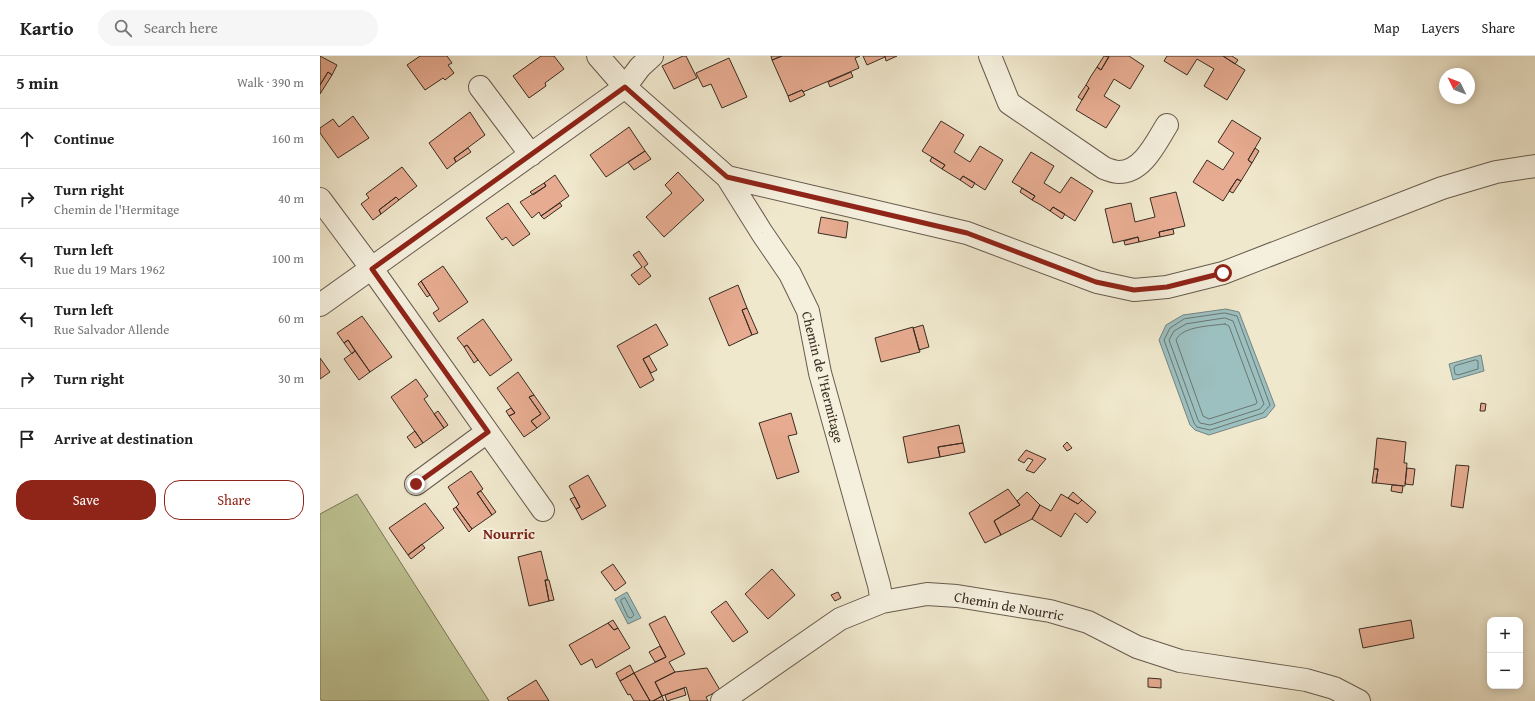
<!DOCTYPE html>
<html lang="en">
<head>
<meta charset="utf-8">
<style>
  body { margin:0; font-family:"Gentium Book Plus",serif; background:#f6f6f6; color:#222 }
  .controls { position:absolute; right:12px; bottom:12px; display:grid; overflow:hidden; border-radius:8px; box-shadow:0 2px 10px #0003 }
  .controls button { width:36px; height:36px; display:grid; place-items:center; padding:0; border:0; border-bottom:1px solid #e0e0e0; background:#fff; color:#222; font:20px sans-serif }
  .compass { position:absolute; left:1119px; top:12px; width:36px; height:36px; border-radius:50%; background:#fff; box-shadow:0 2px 10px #0003; rotate:313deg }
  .stop { position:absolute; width:12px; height:12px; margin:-9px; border:3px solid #8f2418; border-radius:50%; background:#fff }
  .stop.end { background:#8f2418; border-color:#fff; box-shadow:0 1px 4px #0008 }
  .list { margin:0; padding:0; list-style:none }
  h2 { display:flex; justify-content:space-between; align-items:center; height:52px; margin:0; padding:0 16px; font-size:17px }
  h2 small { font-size:13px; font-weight:400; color:#767676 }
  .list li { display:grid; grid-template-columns:26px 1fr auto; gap:12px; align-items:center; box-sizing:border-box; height:60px; padding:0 16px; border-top:1px solid #e0e0e0 }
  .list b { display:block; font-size:15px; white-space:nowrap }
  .list p { margin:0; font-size:13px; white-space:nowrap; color:#767676 }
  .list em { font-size:13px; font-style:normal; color:#767676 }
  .actions { display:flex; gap:8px; padding:12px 16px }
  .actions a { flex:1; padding:9px 0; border:1px solid #8f2418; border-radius:16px; text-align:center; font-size:14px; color:#8f2418 }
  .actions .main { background:#8f2418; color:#fff }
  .icon { flex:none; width:22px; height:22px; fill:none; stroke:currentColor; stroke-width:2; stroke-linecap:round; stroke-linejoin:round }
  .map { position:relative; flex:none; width:1215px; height:645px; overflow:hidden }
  header { display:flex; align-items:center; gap:24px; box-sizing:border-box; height:56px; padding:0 20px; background:#fff; border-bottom:1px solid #e0e0e0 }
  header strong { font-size:19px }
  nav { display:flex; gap:22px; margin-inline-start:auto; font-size:14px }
  .search { width:280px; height:36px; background:#f6f6f6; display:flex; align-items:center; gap:10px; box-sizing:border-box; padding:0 14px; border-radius:22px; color:#767676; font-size:15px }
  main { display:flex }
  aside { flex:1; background:#fff }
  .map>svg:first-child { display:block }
  .green { fill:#bfc494; stroke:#7c785b }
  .water { fill:#9cbfbf; stroke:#758480 }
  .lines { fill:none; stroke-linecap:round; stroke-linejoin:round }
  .shore { stroke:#6b7670; stroke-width:1 }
  .building { fill:#e6ab90; stroke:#3a2c22 }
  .minor-casing { stroke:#685b4d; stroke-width:24 }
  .minor { stroke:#f5f0de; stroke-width:22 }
  .route { stroke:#8f2418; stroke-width:5 }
  .labels { text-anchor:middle; stroke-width:4; stroke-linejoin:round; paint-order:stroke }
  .street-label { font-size:14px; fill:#3a2c22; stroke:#f5f0de }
  .neighbourhood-label { font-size:15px; font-weight:bold; fill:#7a1f14; stroke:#f5f0de }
</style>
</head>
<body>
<header>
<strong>Kartio</strong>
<div class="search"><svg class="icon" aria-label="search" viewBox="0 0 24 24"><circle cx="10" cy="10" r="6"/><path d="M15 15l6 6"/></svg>Search here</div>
<nav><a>Map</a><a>Layers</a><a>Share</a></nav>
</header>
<main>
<aside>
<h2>5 min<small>Walk · 390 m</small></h2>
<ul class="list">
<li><svg class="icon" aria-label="ahead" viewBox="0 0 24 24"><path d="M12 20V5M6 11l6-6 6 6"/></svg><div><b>Continue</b></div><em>160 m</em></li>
<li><svg class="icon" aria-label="right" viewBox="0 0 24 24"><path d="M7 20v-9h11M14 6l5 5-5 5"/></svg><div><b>Turn right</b><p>Chemin de l'Hermitage</p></div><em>40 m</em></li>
<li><svg class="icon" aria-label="left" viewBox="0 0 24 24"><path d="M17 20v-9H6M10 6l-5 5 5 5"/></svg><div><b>Turn left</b><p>Rue du 19 Mars 1962</p></div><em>100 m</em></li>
<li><svg class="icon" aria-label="left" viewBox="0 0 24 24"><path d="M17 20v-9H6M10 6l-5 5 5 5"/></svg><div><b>Turn left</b><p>Rue Salvador Allende</p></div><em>60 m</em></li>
<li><svg class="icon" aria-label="right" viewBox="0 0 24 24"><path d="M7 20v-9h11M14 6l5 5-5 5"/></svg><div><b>Turn right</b></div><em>30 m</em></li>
<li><svg class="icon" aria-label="arrive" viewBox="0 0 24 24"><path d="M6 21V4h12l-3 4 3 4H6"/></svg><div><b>Arrive at destination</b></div></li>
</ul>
<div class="actions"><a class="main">Save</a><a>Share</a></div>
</aside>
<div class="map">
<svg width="1215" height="645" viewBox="0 0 1215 645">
  <rect width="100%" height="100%" fill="#f0e8cd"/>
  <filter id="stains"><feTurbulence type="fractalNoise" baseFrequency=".005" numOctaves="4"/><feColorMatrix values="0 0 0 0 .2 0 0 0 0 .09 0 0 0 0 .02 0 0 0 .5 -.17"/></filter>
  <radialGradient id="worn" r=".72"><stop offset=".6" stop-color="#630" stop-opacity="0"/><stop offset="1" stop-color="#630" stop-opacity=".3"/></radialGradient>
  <path class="green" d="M 37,438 L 169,645 L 2,645 L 0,642 L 0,458 Z"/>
  <path class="water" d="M 906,253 L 919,256 L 955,350 L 946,361 L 889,379 L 875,374 L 870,369 L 839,284 L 846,269 L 863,259 Z
    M 1161,299 L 1164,315 L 1133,324 L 1129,308 Z
    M 307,536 L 321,562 L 308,568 L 295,543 Z"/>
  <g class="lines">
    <path class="shore" d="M 905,257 L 917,260 L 950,349 L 943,357 L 890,374 L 877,371 L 874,367 L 844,284 L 850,272 L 864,263 Z
      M 905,262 L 913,265 L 944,348 L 940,353 L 890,369 L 880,367 L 878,364 L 849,284 L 854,275 L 866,268 Z
      M 905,268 L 909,270 L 937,346 L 936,348 L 889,363 L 883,360 L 856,284 C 862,270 891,270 905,268 Z
      M 1156,304 L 1158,305 L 1158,313 L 1138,319 L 1135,318 L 1134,312 L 1135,310 Z
      M 305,542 L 314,559 L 311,562 L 308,561 L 301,546 L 301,544 Z"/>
  </g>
  <path class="building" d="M 0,0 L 17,9 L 12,19 L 8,16 L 0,29 Z
    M 100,0 L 127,0 L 132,7 L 128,9 L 134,17 L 125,24 L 123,22 L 105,34 L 87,9 Z
    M 221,0 L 234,0 L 244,13 L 225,27 L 226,30 L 209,42 L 193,20 Z
    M 363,0 L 366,0 L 377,22 L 354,33 L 342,10 Z
    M 451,0 L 462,0 L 452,4 Z
    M 462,0 L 540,0 L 535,2 L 539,12 L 483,36 L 482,34 L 468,40 L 452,4 Z
    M 543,0 L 565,0 L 565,1 L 547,9 Z
    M 565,0 L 577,0 L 566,5 Z
    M 784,0 L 789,1 L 781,14 L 777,11 Z
    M 789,0 L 809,0 L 824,10 L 810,33 L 794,23 L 784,40 L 800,50 L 786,72 L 756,54 L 769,32 L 766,29 L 771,20 L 777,11 L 781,14 Z
    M 847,0 L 903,0 L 925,14 L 907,44 L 884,30 L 894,13 L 877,3 L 867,19 L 844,5 Z
    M 903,0 L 912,0 L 918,4 L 915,8 Z
    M 409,2 L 427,41 L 402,52 L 391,28 L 383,31 L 376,17 Z
    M 8,16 L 12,19 L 0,38 L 0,29 Z
    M 531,16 L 533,21 L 510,31 L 508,26 Z
    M 766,29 L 769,32 L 762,44 L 758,41 Z
    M 482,34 L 485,39 L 470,46 L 468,40 Z
    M 150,56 L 165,79 L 134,102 L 136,106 L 127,113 L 109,87 Z
    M 33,60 L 49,82 L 18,102 L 0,77 L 0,72 L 13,63 L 19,71 Z
    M 912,64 L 941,82 L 928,104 L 932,107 L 921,125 L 917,123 L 903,145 L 873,126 L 887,104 L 903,114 L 914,97 L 898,86 Z
    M 621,65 L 644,79 L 634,96 L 650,106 L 660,90 L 683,104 L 665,134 L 643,120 L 640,124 L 622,113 L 625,109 L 602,95 Z
    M 309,71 L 325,95 L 286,121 L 270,99 Z
    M 148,92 L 151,96 L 136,106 L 134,102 Z
    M 935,92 L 939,95 L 932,107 L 928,104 Z
    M 325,95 L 331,103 L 314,114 L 308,106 Z
    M 711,96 L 734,110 L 724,127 L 740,137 L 751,121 L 773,135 L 755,165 L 733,151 L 730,155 L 721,149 L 712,144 L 715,140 L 692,126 Z
    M 612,101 L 625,109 L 622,113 L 610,105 Z
    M 82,111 L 97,130 L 79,144 L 76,141 L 59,154 L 61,158 L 53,164 L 41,148 L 49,142 L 46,138 Z
    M 358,116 L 384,144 L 344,181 L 326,161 L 352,137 L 345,129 Z
    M 235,119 L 249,140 L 221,160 L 219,156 L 212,162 L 200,146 L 226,130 L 224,127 Z
    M 643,120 L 655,127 L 652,132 L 640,124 Z
    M 917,123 L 921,125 L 913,137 L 909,135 Z
    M 224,127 L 226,130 L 213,139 L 210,136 Z
    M 702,132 L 715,140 L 712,144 L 700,136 Z
    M 856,136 L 865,170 L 839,176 L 840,181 L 819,186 L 818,181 L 793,187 L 785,153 L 811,147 L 815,166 L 835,161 L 830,142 Z
    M 76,141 L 79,144 L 61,158 L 59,154 Z
    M 188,147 L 210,178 L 193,190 L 186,181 L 182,184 L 166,162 Z
    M 240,147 L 242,150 L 224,163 L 221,160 Z
    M 733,151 L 745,158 L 742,163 L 730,155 Z
    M 501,161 L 528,166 L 526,182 L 498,177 Z
    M 853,173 L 854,178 L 840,181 L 839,176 Z
    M 818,181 L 819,186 L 805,189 L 804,185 Z
    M 319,195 L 328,208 L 324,211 L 331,220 L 319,229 L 311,219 L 322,211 L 313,199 Z
    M 123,210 L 148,246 L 119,266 L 113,257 L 119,253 L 101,225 Z
    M 101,225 L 110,239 L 107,241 L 98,228 Z
    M 418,229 L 427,252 L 422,254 L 432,279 L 409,290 L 389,242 Z
    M 427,252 L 438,277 L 432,279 L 422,254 Z
    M 42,260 L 72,301 L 50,316 L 28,284 L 24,287 L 17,277 Z
    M 163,263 L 192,304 L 170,320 L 147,289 L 144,291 L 137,282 Z
    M 336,268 L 348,289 L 323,303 L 334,324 L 320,332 L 297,290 Z
    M 603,269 L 609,291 L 599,294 L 593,272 Z
    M 593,271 L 600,296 L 561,306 L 555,282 Z
    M 28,284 L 35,295 L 32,298 L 24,287 Z
    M 147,289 L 158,304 L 154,307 L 144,291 Z
    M 35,295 L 50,316 L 39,324 L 24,303 Z
    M 329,300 L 337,314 L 331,317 L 323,303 Z
    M 0,302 L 10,316 L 0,323 Z
    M 198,316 L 214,339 L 209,341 L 221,358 L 211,365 L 217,372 L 204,381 L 189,360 L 195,357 L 177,332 Z
    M 96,323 L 108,340 L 104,343 L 124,372 L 103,387 L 71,341 Z
    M 214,339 L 230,362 L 217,372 L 211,365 L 221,358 L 209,341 Z
    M 1161,347 L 1166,348 L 1165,355 L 1160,355 Z
    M 191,352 L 195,357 L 189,360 L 186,355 Z
    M 118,355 L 128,369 L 124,372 L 114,358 Z
    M 471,357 L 477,378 L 468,380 L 479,416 L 457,423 L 439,367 Z
    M 639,369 L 643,387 L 618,391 L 620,401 L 588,407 L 583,381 Z
    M 95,375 L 103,387 L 95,392 L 87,381 Z
    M 1057,382 L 1086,386 L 1084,407 L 1087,407 L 1085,430 L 1056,427 L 1058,413 L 1054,413 Z
    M 747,386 L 752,392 L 747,395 L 743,390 Z
    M 643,387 L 645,396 L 620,401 L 618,391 Z
    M 706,394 L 726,403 L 714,417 L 706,414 L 713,404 L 708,402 L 704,407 L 698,404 Z
    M 1136,409 L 1149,410 L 1143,452 L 1131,450 Z
    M 1087,412 L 1095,413 L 1093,429 L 1085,428 Z
    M 1054,413 L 1058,413 L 1056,427 L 1052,427 Z
    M 151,415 L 163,433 L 157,437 L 172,459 L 152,473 L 136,451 L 139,448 L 128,431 Z
    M 268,419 L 286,450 L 262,464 L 256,453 L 260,451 L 249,430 Z
    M 1072,429 L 1083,430 L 1082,437 L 1071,435 Z
    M 688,433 L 700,449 L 674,465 L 681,479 L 665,487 L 649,457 Z
    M 161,435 L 176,456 L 172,459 L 157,437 Z
    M 707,436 L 720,449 L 712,463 L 681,479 L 674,465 L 700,449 L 697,445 Z
    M 753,436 L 762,444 L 758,448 L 748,442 Z
    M 741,438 L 758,448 L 762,444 L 776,456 L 767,467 L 755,457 L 741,481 L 712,463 L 720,449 L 731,455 Z
    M 255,441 L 260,451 L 256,453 L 250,443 Z
    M 105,447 L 124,472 L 88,499 L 69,472 Z
    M 136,451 L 152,473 L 149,476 L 133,453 Z
    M 102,488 L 105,492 L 91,503 L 88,499 Z
    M 221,495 L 228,524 L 225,524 L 229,545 L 209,550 L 198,501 Z
    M 293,508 L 306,527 L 295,535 L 281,516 Z
    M 452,513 L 475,539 L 448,563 L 425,538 Z
    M 225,524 L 229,524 L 234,544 L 229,545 Z
    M 518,536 L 521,542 L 515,545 L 511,539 Z
    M 406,545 L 428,576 L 413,586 L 391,556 Z
    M 345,560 L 365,598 L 349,606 L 355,616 L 335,626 L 342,640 L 333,645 L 330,645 L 314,617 L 346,601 L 329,568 Z
    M 293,564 L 298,572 L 294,574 L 288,567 Z
    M 1091,564 L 1094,582 L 1043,592 L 1039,573 Z
    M 288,567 L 294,574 L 298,572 L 310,592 L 276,612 L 272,603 L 261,609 L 249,589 Z
    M 340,590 L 346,601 L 335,606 L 329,596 Z
    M 310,609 L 314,617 L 300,625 L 296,617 Z
    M 387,612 L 400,634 L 386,641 L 388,645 L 370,645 L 366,631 L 342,640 L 335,626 L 355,616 Z
    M 314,617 L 330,645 L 314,645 L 310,638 L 308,639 L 300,625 Z
    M 828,622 L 841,623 L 841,632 L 828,631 Z
    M 216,624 L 229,645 L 189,645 L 187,642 Z
    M 364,632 L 366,639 L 347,645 L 345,639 Z
    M 342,640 L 344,645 L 333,645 Z"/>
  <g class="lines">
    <g class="minor-casing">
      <path id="minor" d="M 278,0 L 305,31 L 407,121 L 442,177 L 470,218 L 488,255 L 500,317 L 559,529 L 562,546
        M 670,0 L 689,47 L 784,112 C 789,114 794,116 799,116 C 823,116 836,86 847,69
        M 160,31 L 211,99
        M 407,121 L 647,177 L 777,226 L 814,234 L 847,231 L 903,217 L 1122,132 L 1176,116 L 1215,110
        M 0,143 L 52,213 L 223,454
        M 0,249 L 305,31 L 320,11 L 332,0
        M 96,428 L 167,376
        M 402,645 L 520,563 L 562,546 L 607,538 L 637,540 L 730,555 L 768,566 L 817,591 L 860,605 L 986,624 L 1014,632 L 1039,645"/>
    </g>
    <use href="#minor" class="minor"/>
  </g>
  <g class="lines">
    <path class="route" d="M 96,428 L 168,376 L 52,213 L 305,31 L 407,121 L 647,177 L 776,226 L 814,234 L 847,231 L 903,217"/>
  </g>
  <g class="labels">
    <g class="street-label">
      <text transform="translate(503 321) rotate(76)" y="5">Chemin de l'Hermitage</text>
      <text transform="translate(689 550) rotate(10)" y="5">Chemin de Nourric</text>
    </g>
    <g class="neighbourhood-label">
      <text x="189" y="483">Nourric</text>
    </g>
  </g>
  <rect width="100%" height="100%" filter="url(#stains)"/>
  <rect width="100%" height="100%" fill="url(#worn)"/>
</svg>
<div class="controls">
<button>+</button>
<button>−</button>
</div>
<svg class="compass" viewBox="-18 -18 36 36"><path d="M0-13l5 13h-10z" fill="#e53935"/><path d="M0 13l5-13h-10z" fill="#767676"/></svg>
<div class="stop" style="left:903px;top:217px"></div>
<div class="stop end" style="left:96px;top:428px"></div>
</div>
</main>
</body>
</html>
